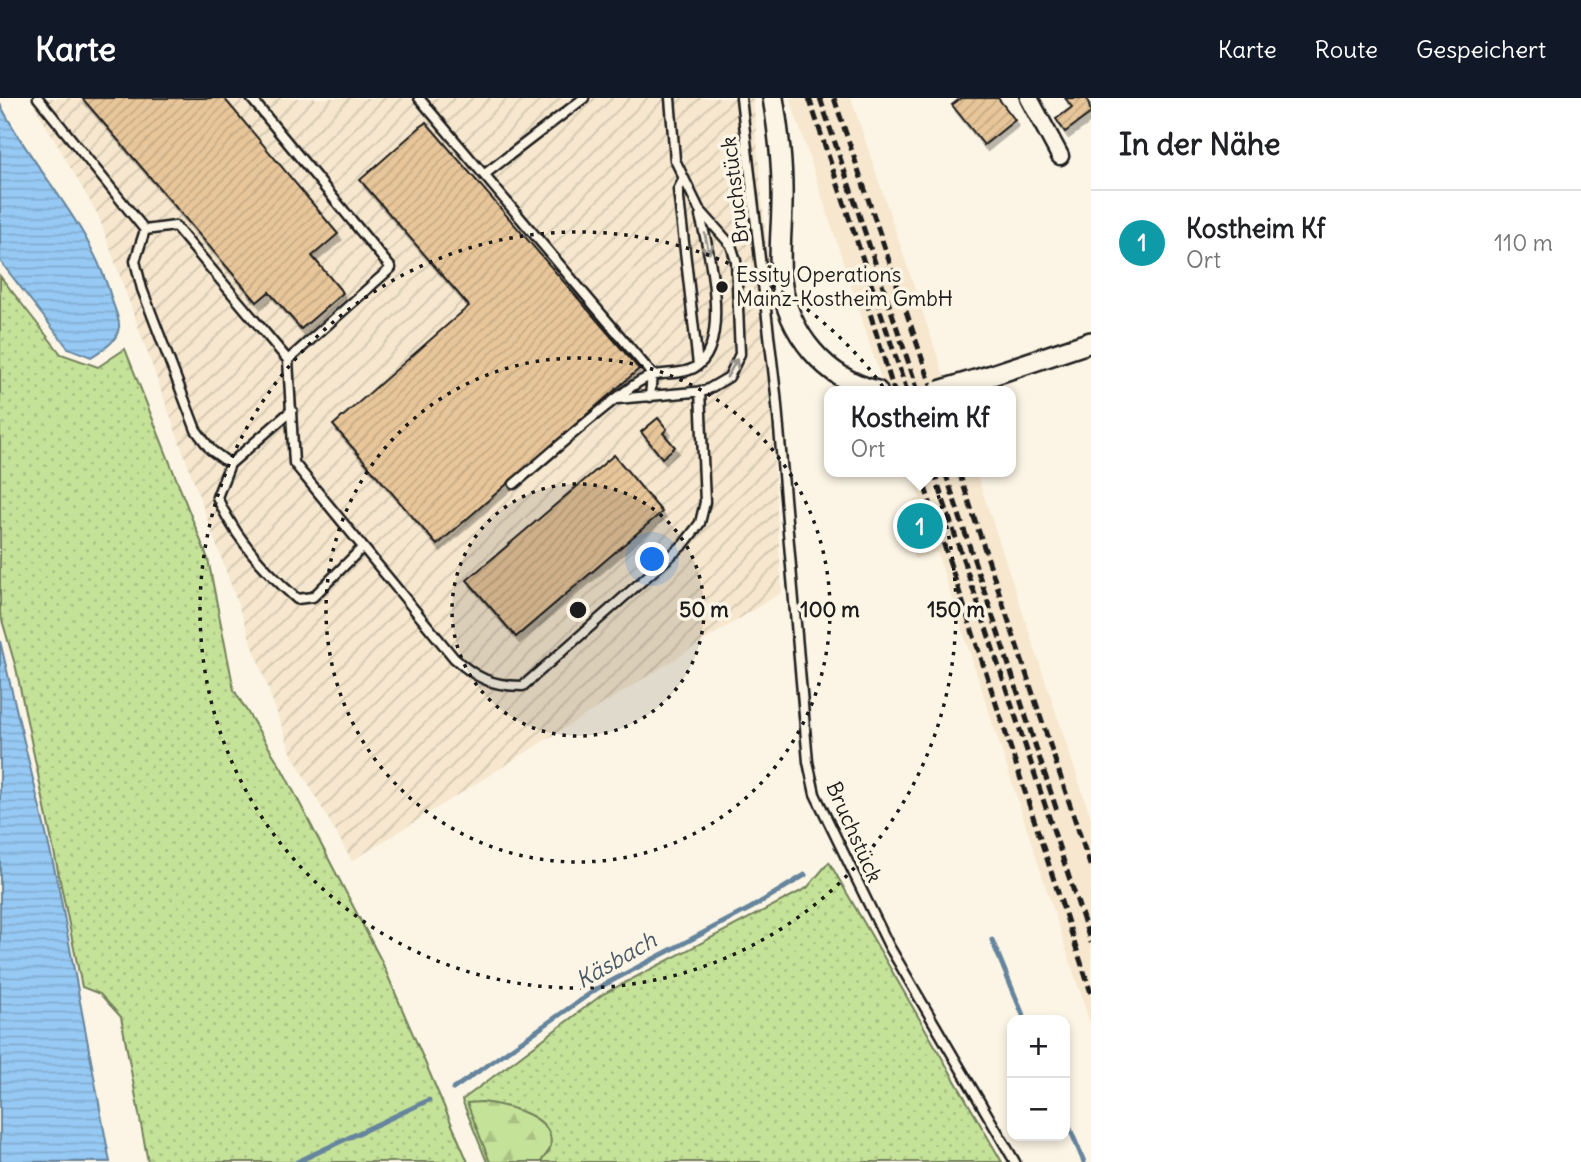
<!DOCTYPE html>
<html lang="de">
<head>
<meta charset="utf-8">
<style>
  body { margin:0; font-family:Delius,sans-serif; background:#f6f6f6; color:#202124 }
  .controls { position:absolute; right:21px; bottom:21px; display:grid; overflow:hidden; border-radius:14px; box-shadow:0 4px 10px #0003 }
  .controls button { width:63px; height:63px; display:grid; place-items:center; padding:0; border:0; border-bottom:2px solid #e0e0e0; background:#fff; color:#202124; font:35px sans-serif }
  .you { position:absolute; left:653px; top:462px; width:24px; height:24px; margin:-18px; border:5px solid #fff; border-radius:50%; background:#1a73e8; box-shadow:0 0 0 10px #1a73e833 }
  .badge { display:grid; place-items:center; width:46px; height:46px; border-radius:50%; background:#111827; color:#fff; font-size:23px; font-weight:700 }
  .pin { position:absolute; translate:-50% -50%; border:4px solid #fff; box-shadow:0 2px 7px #0006 }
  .popup { position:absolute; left:824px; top:288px; width:192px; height:91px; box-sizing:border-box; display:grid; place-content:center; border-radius:14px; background:#fff; filter:drop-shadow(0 2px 5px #0005); font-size:23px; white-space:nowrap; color:#757577 }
  .popup b { font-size:26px; color:#202124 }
  .popup::after { content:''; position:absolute; left:50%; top:100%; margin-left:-14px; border:14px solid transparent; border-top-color:#fff }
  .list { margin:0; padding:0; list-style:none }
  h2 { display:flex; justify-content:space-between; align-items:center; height:91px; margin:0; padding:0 28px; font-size:30px }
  h2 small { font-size:23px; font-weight:400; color:#757577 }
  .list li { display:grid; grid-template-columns:46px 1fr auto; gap:21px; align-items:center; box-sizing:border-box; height:105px; padding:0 28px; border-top:2px solid #e0e0e0 }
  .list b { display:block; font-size:26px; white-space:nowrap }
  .list p { margin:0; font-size:23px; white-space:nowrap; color:#757577 }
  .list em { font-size:23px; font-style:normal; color:#757577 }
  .map { position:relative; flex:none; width:1091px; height:1064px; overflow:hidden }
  header { display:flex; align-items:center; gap:42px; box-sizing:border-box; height:98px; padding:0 35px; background:#111827; color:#fff }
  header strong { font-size:33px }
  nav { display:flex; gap:38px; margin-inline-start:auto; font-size:24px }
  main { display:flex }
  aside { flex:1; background:#fff }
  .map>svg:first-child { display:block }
  .built { fill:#f6e7ce }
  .industrial { fill:url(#industrial-furrows) }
  .grass { fill:url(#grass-dots); stroke:#707f5a; stroke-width:2 }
  .forest { fill:url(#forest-firs); stroke:#707f5a; stroke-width:2 }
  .water { fill:url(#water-rules); stroke:#65849d; stroke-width:2 }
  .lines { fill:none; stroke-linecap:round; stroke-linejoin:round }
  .stream { stroke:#65849d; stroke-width:5 }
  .building { fill:url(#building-hatch); stroke:#1c1c1c; stroke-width:2; filter:url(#shadow) }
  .service-casing { stroke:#1c1c1c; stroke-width:13 }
  .minor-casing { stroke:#1c1c1c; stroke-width:21 }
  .tertiary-casing { stroke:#1c1c1c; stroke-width:24 }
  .service { stroke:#fcf5e5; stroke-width:8 }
  .minor { stroke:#fcf5e5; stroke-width:16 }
  .tertiary { stroke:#fcf5e5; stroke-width:19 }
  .rail { stroke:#1c1c1c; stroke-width:5; stroke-dasharray:10 5; stroke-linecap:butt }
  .tertiary-bridge-casing { stroke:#1c1c1c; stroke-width:24; stroke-linecap:butt }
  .tertiary-bridge { stroke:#fcf5e5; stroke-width:19 }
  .oneway { stroke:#97938b }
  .ring { fill:none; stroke:#1c1c1c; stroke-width:3.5; stroke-dasharray:3.5 7 }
  .poi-dot { fill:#1c1c1c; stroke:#fcf5e5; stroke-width:2.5 }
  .labels { text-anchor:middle; stroke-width:7; stroke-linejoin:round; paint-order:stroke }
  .street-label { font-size:21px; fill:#1c1c1c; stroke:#fcf5e5 }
  .poi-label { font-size:21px; fill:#1c1c1c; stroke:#fcf5e5; text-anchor:start }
  .water-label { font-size:23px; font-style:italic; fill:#475967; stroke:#fcf5e5 }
  .centre { fill:#1c1c1c; stroke:#fcf5e5; stroke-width:3.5 }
  .ring-label { font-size:21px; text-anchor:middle; font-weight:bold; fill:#1c1c1c; stroke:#fcf5e5; stroke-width:7; stroke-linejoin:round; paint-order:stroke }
</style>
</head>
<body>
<header>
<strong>Karte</strong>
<nav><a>Karte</a><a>Route</a><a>Gespeichert</a></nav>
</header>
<main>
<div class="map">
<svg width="1091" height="1064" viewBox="0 0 1091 1064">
  <defs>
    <pattern id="industrial-furrows" width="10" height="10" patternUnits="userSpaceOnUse" patternTransform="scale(1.75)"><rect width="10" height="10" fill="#f6e7ce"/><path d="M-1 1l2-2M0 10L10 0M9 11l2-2" fill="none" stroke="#d2c6b0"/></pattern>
    <pattern id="grass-dots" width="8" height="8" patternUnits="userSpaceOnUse" patternTransform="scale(1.75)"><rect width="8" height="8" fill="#c5e299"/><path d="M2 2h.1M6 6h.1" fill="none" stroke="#a9c183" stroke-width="1.8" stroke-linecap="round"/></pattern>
    <pattern id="forest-firs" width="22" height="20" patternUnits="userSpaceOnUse" patternTransform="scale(1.75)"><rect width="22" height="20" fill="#c5e299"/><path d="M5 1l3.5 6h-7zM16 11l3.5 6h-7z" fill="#a9c183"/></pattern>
    <pattern id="water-rules" width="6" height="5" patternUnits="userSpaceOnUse" patternTransform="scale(1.75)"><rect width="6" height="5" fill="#96c9f3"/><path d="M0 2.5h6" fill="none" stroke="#81acd0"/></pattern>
    <pattern id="building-hatch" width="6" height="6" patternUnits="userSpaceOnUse" patternTransform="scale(1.75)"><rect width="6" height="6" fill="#e8c69a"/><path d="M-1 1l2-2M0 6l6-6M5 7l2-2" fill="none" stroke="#c6aa84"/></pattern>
    <filter id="shadow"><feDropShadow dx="3.5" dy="6" stdDeviation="0" flood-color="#0004"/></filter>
  </defs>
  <rect width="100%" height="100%" fill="#fcf5e5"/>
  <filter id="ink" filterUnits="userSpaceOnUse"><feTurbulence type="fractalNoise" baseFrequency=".0143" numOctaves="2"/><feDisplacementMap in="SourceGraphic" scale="14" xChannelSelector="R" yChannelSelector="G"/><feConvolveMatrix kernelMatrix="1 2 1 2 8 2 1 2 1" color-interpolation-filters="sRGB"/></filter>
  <g filter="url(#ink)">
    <path class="built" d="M 790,0 L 851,0 L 949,293 L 885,293 Z
      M 912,374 L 976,374 L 1091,720 L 1091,928 L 937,454 L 914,461 L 902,418 L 909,405 L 920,400 Z"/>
    <path class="industrial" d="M 30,0 L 753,0 L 775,241 L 771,319 L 782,494 L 352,763 L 292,657 L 98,117 Z"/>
    <path class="grass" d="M 0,178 L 61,256 L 98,269 L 125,251 L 208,461 L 234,592 L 282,671 L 381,862 L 468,1064 L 148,1064 L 121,919 L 100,896 L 82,889 L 16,570 L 0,515 Z
      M 829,764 L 1002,1064 L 487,1064 L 462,1002 L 603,896 L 807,790 Z"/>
    <path class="forest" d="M 482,1004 C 504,1007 558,1017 550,1050 C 549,1055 543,1059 541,1064 L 490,1064 L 467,1005 Z"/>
    <path class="water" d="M 0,6 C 35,75 90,124 112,202 C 114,210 120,221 119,229 C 117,245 103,251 91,259 L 68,250 L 0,163 Z
      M 0,543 L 58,786 L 110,1064 L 0,1064 Z"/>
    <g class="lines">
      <path class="stream" d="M 992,842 L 1025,922
        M 453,991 L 598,890 L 751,810 L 805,777
        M 1065,1019 L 1084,1064
        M 297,1064 L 429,1002"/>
    </g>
    <path class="building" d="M 82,0 L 224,0 L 338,136 L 312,158 L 343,195 L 301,231 L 269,194 L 257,204 Z
      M 961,0 L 998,0 L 1015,22 L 984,47 L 952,7 Z
      M 1065,0 L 1087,0 L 1091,15 L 1065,34 L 1056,21 L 1072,9 Z
      M 426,24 L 639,271 L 437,447 L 333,327 L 469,208 L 360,82 Z
      M 658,320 L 667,331 L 663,335 L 675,349 L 662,360 L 641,334 Z
      M 614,357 L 662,414 L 516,539 L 467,482 Z"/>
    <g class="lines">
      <g class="service-casing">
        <path id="service" d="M 38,0 L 145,132 L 135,163 L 142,191 L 196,332 L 211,352 L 230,366
          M 251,0 L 391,170 L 288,262 L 294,365 L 454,560 C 476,580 492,588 523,588 L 684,446 L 700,425 L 705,404 L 700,293
          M 419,0 L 652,276 L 650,299
          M 741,0 L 776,296 L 808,664 L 815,696 L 889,848 L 1015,1064
          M 485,76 L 584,0
          M 683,82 L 678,92 L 698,267
          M 145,132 L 175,128 L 288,262
          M 617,301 L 705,293 L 729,279 L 740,256 L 736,163 L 731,147 L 699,111 L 675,62 L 670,0
          M 292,312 L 230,366 L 217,399 C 234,438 265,473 297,501 L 313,499 L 363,449
          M 514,386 C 554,353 592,317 634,287 C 660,269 675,280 694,270 C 732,249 709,152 700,118"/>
      </g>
      <g class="minor-casing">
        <path id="minor" d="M 1029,0 L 1060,58"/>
      </g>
      <g class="tertiary-casing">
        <path id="tertiary" d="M 773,0 C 778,30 782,60 782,91 C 783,121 778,152 781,182 C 788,235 825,281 877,293
          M 992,277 L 1091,244"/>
      </g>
      <use href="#service" class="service"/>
      <use href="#minor" class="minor"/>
      <use href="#tertiary" class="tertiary"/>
      <path class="rail" d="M 809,0 L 907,293
        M 820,0 L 918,293
        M 834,0 L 933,293
        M 866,202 L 894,293
        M 920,374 L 1091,895
        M 934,374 L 1091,845
        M 945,374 L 1057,713
        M 959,374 L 1091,770"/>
      <g class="tertiary-bridge-casing">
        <path id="tertiary-bridge" d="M 939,293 L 992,277"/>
      </g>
      <use href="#tertiary-bridge" class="tertiary-bridge"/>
    </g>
    <defs><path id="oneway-shaft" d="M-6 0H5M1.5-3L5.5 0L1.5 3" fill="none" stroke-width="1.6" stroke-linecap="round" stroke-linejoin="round" transform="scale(1.75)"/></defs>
    <g class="oneway">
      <use href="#oneway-shaft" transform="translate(707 146) rotate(78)"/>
      <use href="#oneway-shaft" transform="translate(732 270) rotate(-61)"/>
    </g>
  </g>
  <circle cx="578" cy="512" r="126" fill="#1c1c1c" fill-opacity=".12"/>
  <g class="ring">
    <circle cx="578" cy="512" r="126"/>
    <circle cx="578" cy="512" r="252"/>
    <circle cx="578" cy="512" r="378"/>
  </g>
  <circle class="poi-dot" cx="722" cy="189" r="7"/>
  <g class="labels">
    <g class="street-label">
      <text transform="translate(735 92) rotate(-97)" y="7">Bruchstück</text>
      <text transform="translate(854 734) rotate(66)" y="7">Bruchstück</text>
    </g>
    <g class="poi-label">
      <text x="736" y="184">Essity Operations<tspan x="736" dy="24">Mainz-Kostheim GmbH</tspan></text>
    </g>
    <g class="water-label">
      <text transform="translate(616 862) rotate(-30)" y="8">Käsbach</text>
    </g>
  </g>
  <circle cx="578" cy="512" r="10" class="centre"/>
  <g class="ring-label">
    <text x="704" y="519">50 m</text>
    <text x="830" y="519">100 m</text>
    <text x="956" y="519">150 m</text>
  </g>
</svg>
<div class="controls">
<button>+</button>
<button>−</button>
</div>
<div class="you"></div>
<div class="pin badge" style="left:920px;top:428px;background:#0f9aa8">1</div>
<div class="popup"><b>Kostheim Kf</b>Ort</div>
</div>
<aside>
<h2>In der Nähe<small></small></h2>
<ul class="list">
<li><span class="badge" style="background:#0f9aa8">1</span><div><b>Kostheim Kf</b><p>Ort</p></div><em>110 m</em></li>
</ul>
</aside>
</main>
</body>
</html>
